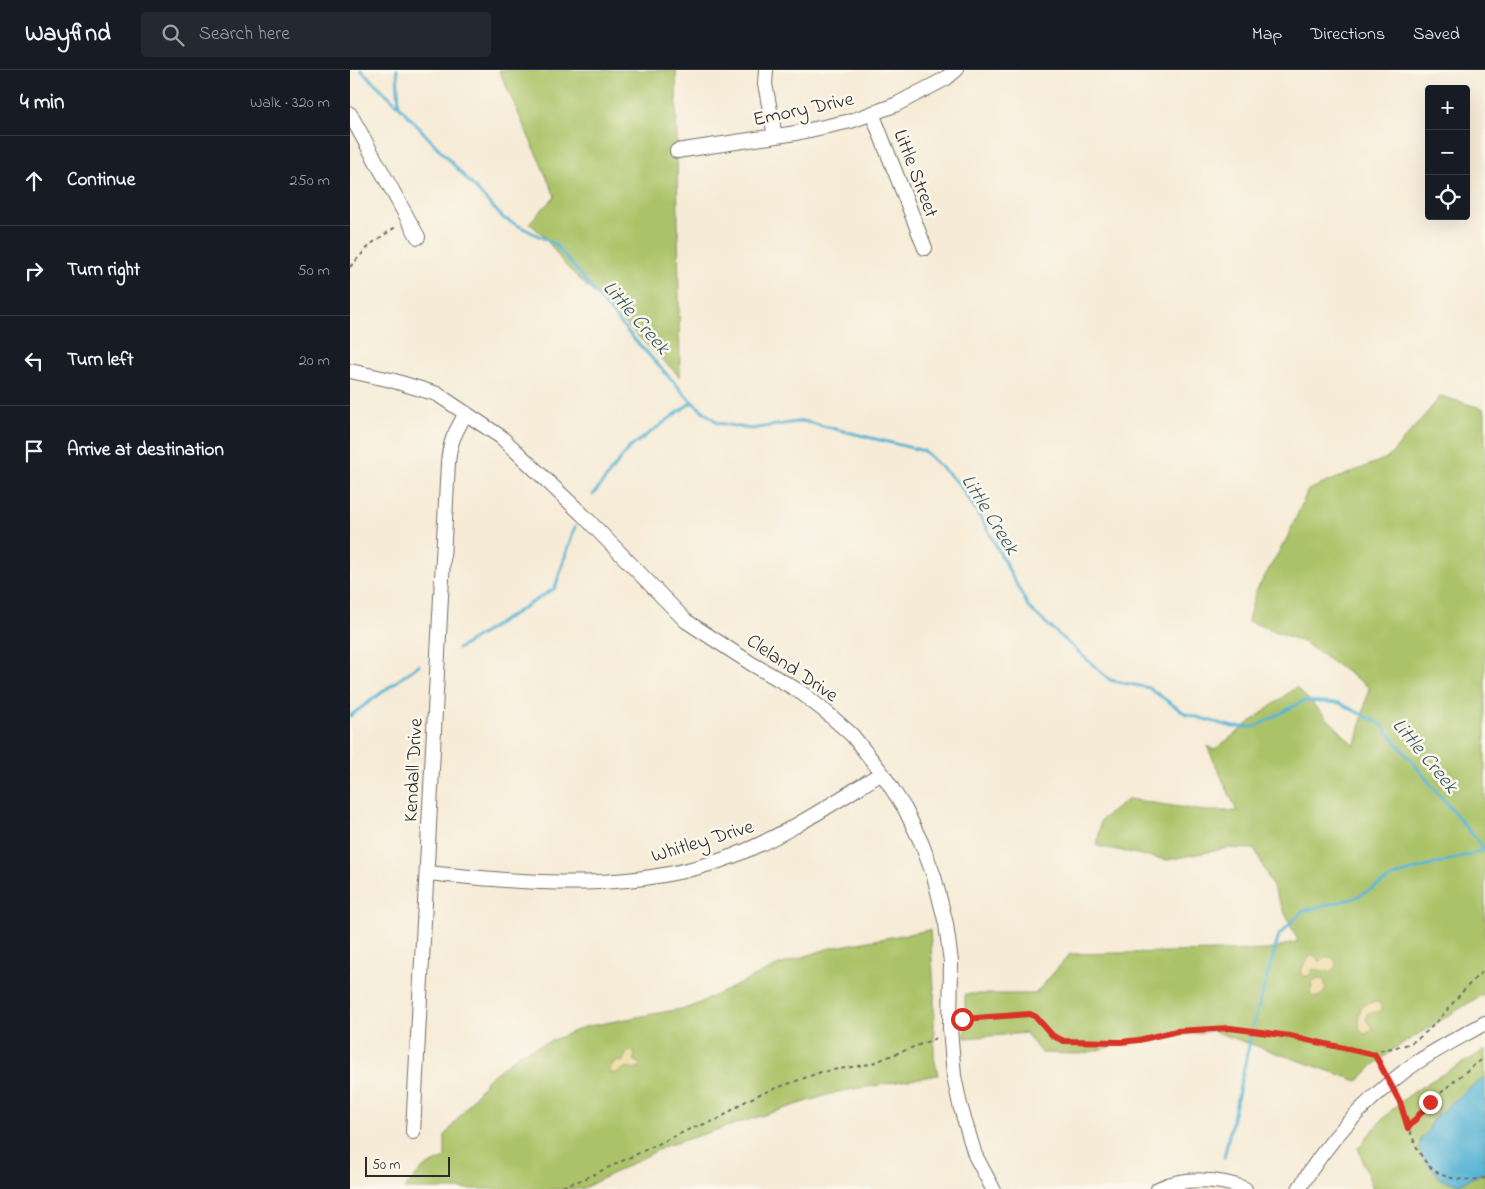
<!DOCTYPE html>
<html lang="en">
<head>
<meta charset="utf-8">
<style>
  body { margin:0; font-family:"Indie Flower",sans-serif; background:#242831; color:#f1f3f6 }
  .controls { position:absolute; right:15px; top:15px; display:grid; overflow:hidden; border-radius:5px; box-shadow:0 5px 20px #0002 }
  .controls button { width:45px; height:45px; display:grid; place-items:center; padding:0; border:0; border-bottom:1px solid #363941; background:#171b24; color:#f1f3f6; font:25px sans-serif }
  .scale { position:absolute; left:15px; bottom:12px; width:85px; box-sizing:border-box; padding-left:5px; border:2px solid #2b2b2b; border-top:0; font-size:14px; line-height:18px; white-space:nowrap; color:#2b2b2b; -webkit-text-stroke:4px #fbf7ec; paint-order:stroke }
  .stop { position:absolute; width:15px; height:15px; margin:-11px; border:4px solid #d93025; border-radius:50%; background:#fff }
  .stop.end { background:#d93025; border-color:#fff; box-shadow:0 1px 5px #0008 }
  .list { margin:0; padding:0; list-style:none }
  h2 { display:flex; justify-content:space-between; align-items:center; height:65px; margin:0; padding:0 20px; font-size:21px }
  h2 small { font-size:16px; font-weight:400; color:#9ea1a6 }
  .list li { display:grid; grid-template-columns:32px 1fr auto; gap:15px; align-items:center; box-sizing:border-box; height:90px; padding:0 20px; border-top:1px solid #363941 }
  .list b { display:block; font-size:19px; white-space:nowrap }
  .list em { font-size:16px; font-style:normal; color:#9ea1a6 }
  .icon { flex:none; width:28px; height:28px; fill:none; stroke:currentColor; stroke-width:2; stroke-linecap:round; stroke-linejoin:round }
  .map { position:relative; flex:none; width:1135px; height:1119px; overflow:hidden }
  header { display:flex; align-items:center; gap:30px; box-sizing:border-box; height:70px; padding:0 25px; background:#171b24; border-bottom:1px solid #363941 }
  header strong { font-size:24px }
  nav { display:flex; gap:28px; margin-inline-start:auto; font-size:18px }
  .search { width:350px; height:45px; background:#242831; display:flex; align-items:center; gap:12px; box-sizing:border-box; padding:0 18px; border-radius:5px; color:#9ea1a6; font-size:19px }
  main { display:flex }
  aside { flex:1; background:#171b24 }
  .map>svg:first-child { display:block }
  .green { fill:#abc368; stroke:#6b774a }
  .sand { fill:#eeda9e; stroke:#8c8264 }
  .water { fill:#56b4d4; stroke:#407080 }
  .lines { fill:none; stroke-linecap:round; stroke-linejoin:round }
  .stream { stroke:#56b4d4; stroke-width:3 }
  .minor-casing { stroke:#726e67; stroke-width:16 }
  .path { stroke:#726e67; stroke-width:2; stroke-dasharray:4 4; stroke-linecap:butt }
  .minor { stroke:#fff; stroke-width:14 }
  .route { stroke:#d93025; stroke-width:6 }
  .labels { text-anchor:middle; stroke-width:5; stroke-linejoin:round; paint-order:stroke }
  .street-label { font-size:20px; fill:#2b2b2b; stroke:#fbf7ec }
  .water-label { font-size:21px; font-style:italic; fill:#3a5b66; stroke:#fbf7ec }
</style>
</head>
<body>
<header>
<strong>Wayfind</strong>
<div class="search"><svg class="icon" aria-label="search" viewBox="0 0 24 24"><circle cx="10" cy="10" r="6"/><path d="M15 15l6 6"/></svg>Search here</div>
<nav><a>Map</a><a>Directions</a><a>Saved</a></nav>
</header>
<main>
<aside>
<h2>4 min<small>Walk · 320 m</small></h2>
<ul class="list">
<li><svg class="icon" aria-label="ahead" viewBox="0 0 24 24"><path d="M12 20V5M6 11l6-6 6 6"/></svg><div><b>Continue</b></div><em>250 m</em></li>
<li><svg class="icon" aria-label="right" viewBox="0 0 24 24"><path d="M7 20v-9h11M14 6l5 5-5 5"/></svg><div><b>Turn right</b></div><em>50 m</em></li>
<li><svg class="icon" aria-label="left" viewBox="0 0 24 24"><path d="M17 20v-9H6M10 6l-5 5 5 5"/></svg><div><b>Turn left</b></div><em>20 m</em></li>
<li><svg class="icon" aria-label="arrive" viewBox="0 0 24 24"><path d="M6 21V4h12l-3 4 3 4H6"/></svg><div><b>Arrive at destination</b></div></li>
</ul>
</aside>
<div class="map">
<svg width="1135" height="1119" viewBox="0 0 1135 1119">
  <rect width="100%" height="100%" fill="#fbf7ec"/>
  <filter id="ink" filterUnits="userSpaceOnUse"><feTurbulence type="fractalNoise" baseFrequency=".02" numOctaves="2"/><feDisplacementMap in="SourceGraphic" scale="10" xChannelSelector="R" yChannelSelector="G"/><feConvolveMatrix kernelMatrix="1 2 1 2 8 2 1 2 1" color-interpolation-filters="sRGB"/></filter>
  <filter id="wash" filterUnits="userSpaceOnUse"><feTurbulence type="fractalNoise" baseFrequency=".0096" numOctaves="4" result="noise"/><feDisplacementMap in="SourceGraphic" scale="20" xChannelSelector="R" yChannelSelector="G"/><feGaussianBlur stdDeviation="1.12" result="paint"/><feColorMatrix in="noise" values="0 0 0 0 0 0 0 0 0 0 0 0 0 0 0 0 0 1.4 0 .05"/><feComposite in="paint" operator="in"/></filter>
  <g filter="url(#wash)">
    <rect width="100%" height="100%" fill="#f6ebd6"/>
    <path class="green" d="M 149,0 L 326,0 L 330,307 L 216,196 L 192,164 L 179,153 L 205,126 Z
      M 1091,326 L 1134,339 L 1135,343 L 1135,923 L 1044,979 L 1024,995 L 1008,1011 L 863,961 L 781,972 L 731,984 L 691,983 L 676,963 L 615,968 L 615,924 L 685,924 L 720,884 L 918,880 L 948,871 L 905,779 L 878,778 L 817,790 L 747,776 L 751,750 L 779,729 L 854,741 L 887,741 L 857,676 L 864,680 L 946,617 L 1004,675 L 1008,667 L 1019,617 L 953,572 L 898,551 L 905,523 L 937,468 L 958,420 L 1039,387 Z
      M 580,860 L 584,919 L 584,987 L 588,1005 L 487,1022 L 316,1076 L 232,1119 L 54,1119 L 73,1098 L 95,1088 L 95,1066 L 137,1010 L 169,984 L 234,957 L 341,937 L 429,895 L 480,878 Z
      M 1135,980 L 1135,1119 L 1023,1119 L 1008,1078 C 1022,1061 1036,1044 1053,1030 C 1078,1010 1108,997 1135,980 Z"/>
    <path class="sand" d="M 961,885 L 966,886 L 969,892 L 976,887 L 982,887 L 986,892 L 985,898 L 979,902 L 963,899 L 959,906 L 953,906 L 951,904 L 952,898 Z
      M 968,908 L 974,910 L 976,919 L 971,926 L 964,927 L 960,923 L 962,917 L 961,912 Z
      M 1026,932 L 1031,934 L 1031,940 L 1028,942 L 1018,943 L 1016,947 L 1017,951 L 1022,956 L 1022,960 L 1016,964 L 1012,963 C 1008,959 1007,939 1014,935 C 1017,933 1023,933 1026,932 Z
      M 278,981 L 285,982 L 284,990 L 290,994 L 289,997 L 284,999 L 276,997 L 267,1003 L 261,1003 L 260,999 L 265,991 L 272,992 Z"/>
    <path class="water" d="M 1135,1007 L 1135,1102 L 1109,1114 L 1095,1111 L 1089,1108 L 1085,1102 L 1074,1089 L 1069,1078 L 1071,1068 L 1078,1061 L 1082,1050 L 1114,1022 Z"/>
    <g class="lines">
      <path class="stream" d="M 11,0 L 49,36 L 153,148 L 205,174 L 276,260 L 342,332 L 368,353 L 401,359 L 453,351 L 574,381 L 609,414 L 634,453 L 679,538 L 760,610 L 799,618 L 836,644 L 883,657 L 905,657 L 953,631 L 989,633 L 1031,654 L 1135,780
        M 47,0 L 49,36
        M 243,425 L 279,378 L 342,332
        M 108,579 L 205,518 L 225,457
        M 0,646 L 69,595
        M 903,956 L 929,865 L 953,841 L 1005,828 L 1045,806 L 1071,798 L 1135,780
        M 874,1088 L 902,962"/>
    </g>
  </g>
  <g filter="url(#ink)">
    <g class="lines">
      <g class="minor-casing">
        <path id="minor" d="M 416,0 L 415,14 L 425,66
          M 522,43 L 575,178
          M 0,44 L 68,167
          M 327,81 L 446,63 L 501,51 L 545,35 L 595,9 L 606,0
          M 0,301 L 41,310 L 87,324 L 151,367 L 233,445 L 336,551 L 402,594 L 449,621 L 476,642 L 502,665 L 532,703 L 555,739 L 571,772 L 584,806 L 596,854 L 601,892 L 600,958 L 604,1006 L 610,1035 L 625,1085 L 643,1119
          M 77,803 C 180,813 284,824 383,786 C 436,765 483,733 532,703
          M 63,1062 L 98,393 C 100,370 105,363 116,343
          M 808,1119 C 833,1107 870,1108 895,1119
          M 949,1119 C 976,1073 1014,1032 1056,1000 C 1080,982 1109,968 1135,953"/>
      </g>
      <path class="path" d="M 0,197 L 21,174 L 47,156
        M 611,949 L 680,944 L 686,947 L 703,966 L 714,971 L 771,972 L 789,970 L 827,961 L 880,958 L 940,966 L 1020,983 L 1027,987 L 1034,1002
        M 1023,984 C 1038,976 1056,979 1070,967 C 1095,948 1110,919 1135,900
        M 1045,1024 C 1068,1067 1063,1119 1135,1108
        M 1058,1058 C 1081,1030 1106,1008 1135,987
        M 205,1119 L 234,1109 L 342,1058 L 367,1050 L 396,1031 L 410,1024 L 471,1002 L 520,994 L 589,967"/>
      <use href="#minor" class="minor"/>
    </g>
  </g>
  <g class="lines" filter="url(#ink)">
    <path class="route" d="M 612,949 L 680,944 L 686,947 L 703,966 L 714,971 L 771,972 L 789,970 L 827,961 L 880,958 L 940,966 L 1025,985 L 1050,1032 L 1058,1058 L 1080,1032"/>
  </g>
  <g class="labels">
    <g class="street-label">
      <text transform="translate(453 38) rotate(-12)" y="7">Emory Drive</text>
      <text transform="translate(567 103) rotate(69)" y="7">Little Street</text>
      <text transform="translate(443 597) rotate(34)" y="7">Cleland Drive</text>
      <text transform="translate(62 700) rotate(-87)" y="7">Kendall Drive</text>
      <text transform="translate(352 770) rotate(-17)" y="7">Whitley Drive</text>
    </g>
    <g class="water-label">
      <text transform="translate(287 247) rotate(49)" y="7">Little Creek</text>
      <text transform="translate(641 444) rotate(58)" y="7">Little Creek</text>
      <text transform="translate(1076 685) rotate(50)" y="7">Little Creek</text>
    </g>
  </g>
</svg>
<div class="controls">
<button>+</button>
<button>−</button>
<button><svg class="icon" aria-label="locate" viewBox="0 0 24 24"><circle cx="12" cy="12" r="6"/><path d="M12 2v4M12 18v4M2 12h4M18 12h4"/></svg></button>
</div>
<div class="scale">50 m</div>
<div class="stop" style="left:612px;top:949px"></div>
<div class="stop end" style="left:1080px;top:1032px"></div>
</div>
</main>
</body>
</html>
